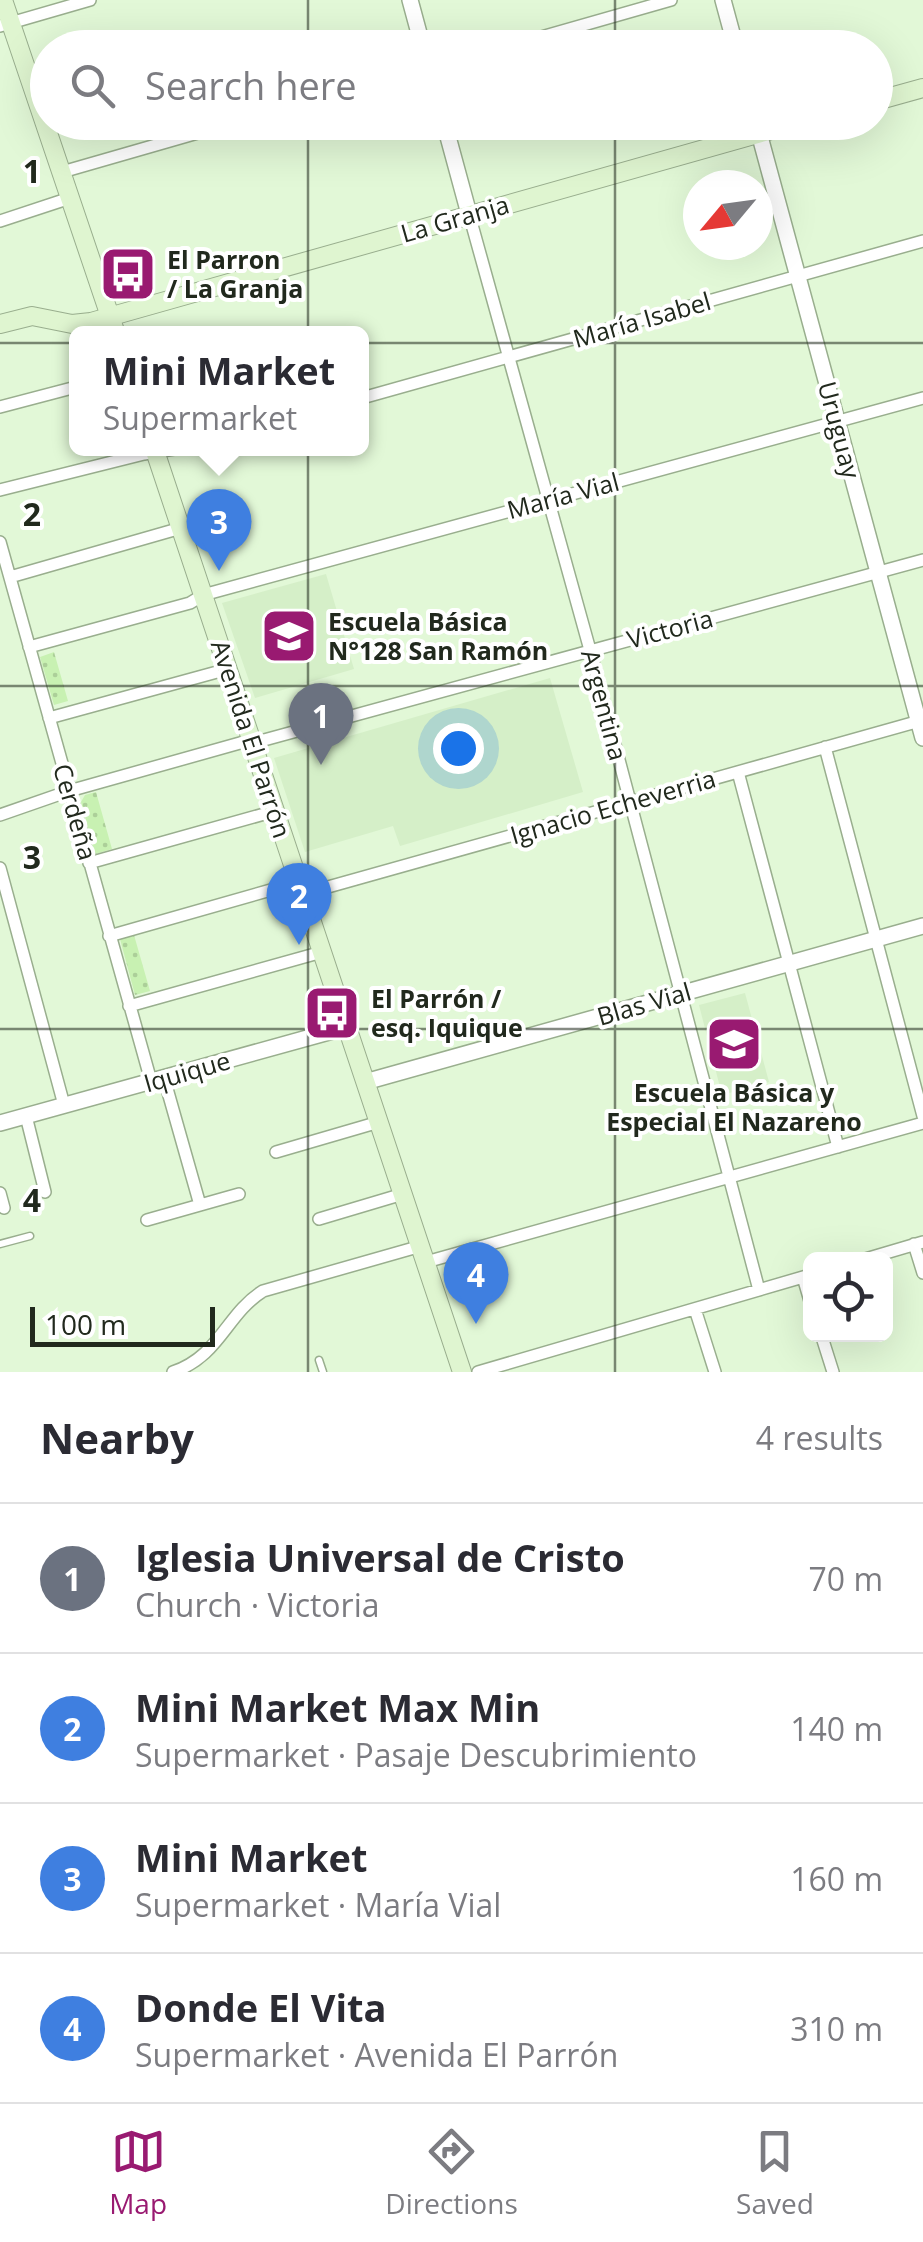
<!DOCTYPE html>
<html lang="en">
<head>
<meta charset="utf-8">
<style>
  body { margin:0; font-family:"Open Sans",sans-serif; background:#f7f7f7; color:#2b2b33 }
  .controls { position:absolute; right:30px; bottom:30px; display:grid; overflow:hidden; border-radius:15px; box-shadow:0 10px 40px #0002 }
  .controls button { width:90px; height:90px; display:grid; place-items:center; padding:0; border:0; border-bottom:2px solid #e1e1e2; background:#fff; color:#2b2b33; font:50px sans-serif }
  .compass { position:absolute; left:683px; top:170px; width:90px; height:90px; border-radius:50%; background:#fff; box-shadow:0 10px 40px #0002; rotate:241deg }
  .scale { position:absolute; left:30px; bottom:25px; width:185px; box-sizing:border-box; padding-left:10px; border:5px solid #21291d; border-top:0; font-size:28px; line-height:35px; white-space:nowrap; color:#21291d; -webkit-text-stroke:8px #fff; paint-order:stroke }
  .you { position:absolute; left:458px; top:748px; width:35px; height:35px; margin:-25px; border:8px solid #fff; border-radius:50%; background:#1a73e8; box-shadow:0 0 0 15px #1a73e833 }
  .badge { display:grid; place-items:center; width:65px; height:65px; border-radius:50%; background:#991a71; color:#fff; font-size:32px; font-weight:700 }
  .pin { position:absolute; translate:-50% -82px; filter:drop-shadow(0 2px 5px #0008) }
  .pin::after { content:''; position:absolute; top:52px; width:35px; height:30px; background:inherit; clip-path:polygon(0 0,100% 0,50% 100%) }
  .popup { position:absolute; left:69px; top:326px; width:300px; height:130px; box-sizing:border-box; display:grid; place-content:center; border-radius:15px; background:#fff; filter:drop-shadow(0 2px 8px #0005); font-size:32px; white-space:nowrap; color:#7c7c81 }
  .popup b { font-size:38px; color:#2b2b33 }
  .popup::after { content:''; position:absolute; left:50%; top:100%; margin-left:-20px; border:20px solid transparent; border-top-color:#fff }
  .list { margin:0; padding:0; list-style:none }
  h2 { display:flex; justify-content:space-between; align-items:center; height:130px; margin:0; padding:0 40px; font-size:42px }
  h2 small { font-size:32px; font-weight:400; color:#7c7c81 }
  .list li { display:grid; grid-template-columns:65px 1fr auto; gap:30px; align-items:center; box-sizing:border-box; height:150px; padding:0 40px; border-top:2px solid #e1e1e2 }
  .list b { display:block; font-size:38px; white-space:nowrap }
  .list p { margin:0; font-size:32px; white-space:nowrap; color:#7c7c81 }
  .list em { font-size:32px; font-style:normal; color:#7c7c81 }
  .icon { flex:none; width:55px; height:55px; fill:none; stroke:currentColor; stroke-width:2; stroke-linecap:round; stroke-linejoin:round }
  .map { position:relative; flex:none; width:923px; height:1372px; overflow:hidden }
  .search { position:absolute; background:#fff; box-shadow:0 10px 40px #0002; left:30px; right:30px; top:30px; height:110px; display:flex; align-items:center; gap:25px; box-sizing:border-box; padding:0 35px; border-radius:55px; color:#7c7c81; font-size:38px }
  .sheet { height:730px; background:#fff }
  nav { display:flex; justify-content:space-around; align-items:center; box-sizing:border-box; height:140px; border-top:2px solid #e1e1e2; background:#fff; font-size:28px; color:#7c7c81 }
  nav a { display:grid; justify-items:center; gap:5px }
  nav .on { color:#991a71 }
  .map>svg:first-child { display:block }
  .built { fill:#d5efc8 }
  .grass { fill:url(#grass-dots) }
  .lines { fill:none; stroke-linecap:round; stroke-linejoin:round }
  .service-casing { stroke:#99ae8e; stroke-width:9 }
  .minor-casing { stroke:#99ae8e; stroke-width:14 }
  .tertiary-casing { stroke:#99ae8e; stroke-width:18 }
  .secondary-casing { stroke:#99ae8e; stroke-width:20 }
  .service { stroke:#fff; stroke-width:6 }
  .minor { stroke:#fff; stroke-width:11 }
  .tertiary { stroke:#fff; stroke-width:15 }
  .secondary { stroke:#dff5d0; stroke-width:18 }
  .grid { fill:none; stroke:#21291d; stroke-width:2.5; stroke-opacity:0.55 }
  .labels { text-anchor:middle; stroke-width:8; stroke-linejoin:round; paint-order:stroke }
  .street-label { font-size:25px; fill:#21291d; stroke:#fff }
  .poi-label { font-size:25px; font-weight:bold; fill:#21291d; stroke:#fff; text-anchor:start }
  .grid-label { font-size:32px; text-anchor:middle; font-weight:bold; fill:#21291d; stroke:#fff; stroke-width:8; stroke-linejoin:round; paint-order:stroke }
</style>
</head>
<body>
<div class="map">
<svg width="923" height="1372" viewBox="0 0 923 1372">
  <defs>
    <pattern id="grass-dots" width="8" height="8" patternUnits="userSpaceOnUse" patternTransform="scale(2.5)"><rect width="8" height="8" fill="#c8f1b2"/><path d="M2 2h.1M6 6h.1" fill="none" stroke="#accf99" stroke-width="1.8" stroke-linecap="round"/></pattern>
  </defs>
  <rect width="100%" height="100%" fill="#e2f8d7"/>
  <path class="built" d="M 326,574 L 354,669 L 255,698 L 222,603 Z
    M 550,678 L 583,792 L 400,846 L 393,826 L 305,852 L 274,758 Z
    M 745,993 L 769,1082 L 722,1095 L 699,1005 Z"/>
  <path class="grass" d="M 54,652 L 68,701 L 54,705 L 40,657 Z
    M 96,792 L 112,849 L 95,854 L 81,802 L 85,795 Z
    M 134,935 L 150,991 L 135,995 L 120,939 Z"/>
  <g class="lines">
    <g class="service-casing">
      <path id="service" d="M 0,1244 L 30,1236
        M 319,1360 L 323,1372"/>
    </g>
    <g class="minor-casing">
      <path id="minor" d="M 0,26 L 90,0
        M 503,48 L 671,0
        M 62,172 L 236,122
        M 469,214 L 590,650 L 759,1290
        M 0,221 L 70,198
        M 362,398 L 923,241
        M 0,407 L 76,387
        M 0,490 L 144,454 L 180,448
        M 0,542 L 151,1081
        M 10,577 L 181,528
        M 29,647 L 190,603 L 203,595 L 923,398
        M 49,718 L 228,669
        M 825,747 L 923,1116
        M 738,772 L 838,1147
        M 0,815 L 69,791 L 240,743 L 264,740 L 923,560
        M 89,863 L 275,811
        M 0,868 L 64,1105
        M 303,894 L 923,720
        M 109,936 L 299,882
        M 129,1006 L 322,952
        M 164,1078 L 200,1205
        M 26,1116 L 45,1192
        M 276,1152 L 379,1122
        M 0,1193 L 4,1208
        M 319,1219 L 403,1194
        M 147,1220 L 239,1194
        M 914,1244 L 923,1273
        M 862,1260 L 923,1242
        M 426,1262 L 923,1123
        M 803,1277 L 810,1301
        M 695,1309 L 715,1372
        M 821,1334 L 833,1372
        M 173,1372 C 220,1356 226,1314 263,1291 L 421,1246
        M 478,1372 L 810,1275"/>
    </g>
    <g class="tertiary-casing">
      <path id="tertiary" d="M 410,0 L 423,48
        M 723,0 L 736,48
        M 444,122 L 469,214
        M 756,122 L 923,738
        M 365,1082 L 923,926
        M 0,1123 L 347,1027"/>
    </g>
    <g class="secondary-casing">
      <path id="secondary" d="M 3,0 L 116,334
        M 876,101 L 923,88
        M 0,324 L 32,316 L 72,324 L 91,322 L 800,122
        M 154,448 L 462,1372"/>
    </g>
    <use href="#service" class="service"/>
    <use href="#minor" class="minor"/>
    <use href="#tertiary" class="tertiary"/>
    <use href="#secondary" class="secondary"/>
  </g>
  <path class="grid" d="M 308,0 L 308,48M 615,0 L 615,48M 308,122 L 308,1372M 615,122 L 615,1372M 0,343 L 923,343M 0,686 L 923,686M 0,1029 L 923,1029"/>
  <defs>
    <g id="bus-square" transform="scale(2.875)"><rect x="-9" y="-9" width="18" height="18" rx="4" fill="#991a71" stroke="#fff"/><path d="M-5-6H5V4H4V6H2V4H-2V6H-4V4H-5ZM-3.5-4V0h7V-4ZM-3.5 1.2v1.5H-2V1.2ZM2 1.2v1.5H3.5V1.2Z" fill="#fff"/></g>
    <g id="school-square" transform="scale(2.875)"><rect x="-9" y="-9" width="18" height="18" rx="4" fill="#991a71" stroke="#fff"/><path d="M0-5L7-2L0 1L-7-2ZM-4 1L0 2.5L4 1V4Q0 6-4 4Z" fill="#fff"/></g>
  </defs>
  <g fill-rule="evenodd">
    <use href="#bus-square" x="128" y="274"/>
    <use href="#school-square" x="289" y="636"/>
    <use href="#bus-square" x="332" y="1013"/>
    <use href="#school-square" x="734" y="1044"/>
  </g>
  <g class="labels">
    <g class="street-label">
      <text transform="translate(455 219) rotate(-16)" y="9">La Granja</text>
      <text transform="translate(642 320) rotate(-16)" y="9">María Isabel</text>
      <text transform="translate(839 430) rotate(75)" y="9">Uruguay</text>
      <text transform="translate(563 496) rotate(-15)" y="9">María Vial</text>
      <text transform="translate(670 629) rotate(-15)" y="9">Victoria</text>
      <text transform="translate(604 705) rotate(75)" y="9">Argentina</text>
      <text transform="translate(251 739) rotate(72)" y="9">Avenida El Parrón</text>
      <text transform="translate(613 807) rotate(-16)" y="9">Ignacio Echeverria</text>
      <text transform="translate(75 812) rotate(74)" y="9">Cerdeña</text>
      <text transform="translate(644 1004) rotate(-16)" y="9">Blas Vial</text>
      <text transform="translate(187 1072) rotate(-16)" y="9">Iquique</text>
    </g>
    <g class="poi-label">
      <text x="167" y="269">El Parron<tspan x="167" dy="29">/ La Granja</tspan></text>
      <text x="328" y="631">Escuela Básica<tspan x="328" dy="29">N°128 San Ramón</tspan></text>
      <text x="371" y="1008">El Parrón /<tspan x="371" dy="29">esq. Iquique</tspan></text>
      <text x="734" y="1102" text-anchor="middle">Escuela Básica y<tspan x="734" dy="29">Especial El Nazareno</tspan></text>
    </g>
  </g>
  <g class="grid-label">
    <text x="32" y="183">1</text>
    <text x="32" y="526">2</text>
    <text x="32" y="869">3</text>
    <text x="32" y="1212">4</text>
  </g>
</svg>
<div class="controls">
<button><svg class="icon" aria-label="locate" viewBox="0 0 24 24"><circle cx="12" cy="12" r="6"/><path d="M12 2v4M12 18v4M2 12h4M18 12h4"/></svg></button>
</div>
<svg class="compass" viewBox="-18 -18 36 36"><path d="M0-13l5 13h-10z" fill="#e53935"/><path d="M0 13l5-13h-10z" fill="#7c7c81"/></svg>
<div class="scale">100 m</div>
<div class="you"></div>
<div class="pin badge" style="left:321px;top:765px;background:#6b7280">1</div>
<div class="pin badge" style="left:299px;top:945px;background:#3f7fe0">2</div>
<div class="pin badge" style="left:219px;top:571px;background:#3f7fe0">3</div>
<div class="popup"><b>Mini Market</b>Supermarket</div>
<div class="pin badge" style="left:476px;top:1324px;background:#3f7fe0">4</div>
<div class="search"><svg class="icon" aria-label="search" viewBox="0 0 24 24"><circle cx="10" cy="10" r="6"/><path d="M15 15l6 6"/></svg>Search here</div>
</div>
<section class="sheet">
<h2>Nearby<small>4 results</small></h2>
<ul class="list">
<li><span class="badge" style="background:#6b7280">1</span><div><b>Iglesia Universal de Cristo</b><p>Church · Victoria</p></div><em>70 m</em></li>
<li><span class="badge" style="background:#3f7fe0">2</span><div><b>Mini Market Max Min</b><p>Supermarket · Pasaje Descubrimiento</p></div><em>140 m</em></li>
<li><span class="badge" style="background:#3f7fe0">3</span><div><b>Mini Market</b><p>Supermarket · María Vial</p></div><em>160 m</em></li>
<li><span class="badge" style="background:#3f7fe0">4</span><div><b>Donde El Vita</b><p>Supermarket · Avenida El Parrón</p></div><em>310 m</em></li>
</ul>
</section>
<nav>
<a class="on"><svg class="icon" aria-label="map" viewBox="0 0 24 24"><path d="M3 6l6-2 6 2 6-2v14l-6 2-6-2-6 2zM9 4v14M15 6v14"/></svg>Map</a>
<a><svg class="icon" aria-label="directions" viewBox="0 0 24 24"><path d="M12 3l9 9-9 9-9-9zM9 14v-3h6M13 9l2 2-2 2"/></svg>Directions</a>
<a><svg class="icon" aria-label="saved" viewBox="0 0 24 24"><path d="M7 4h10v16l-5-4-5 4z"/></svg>Saved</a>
</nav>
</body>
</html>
